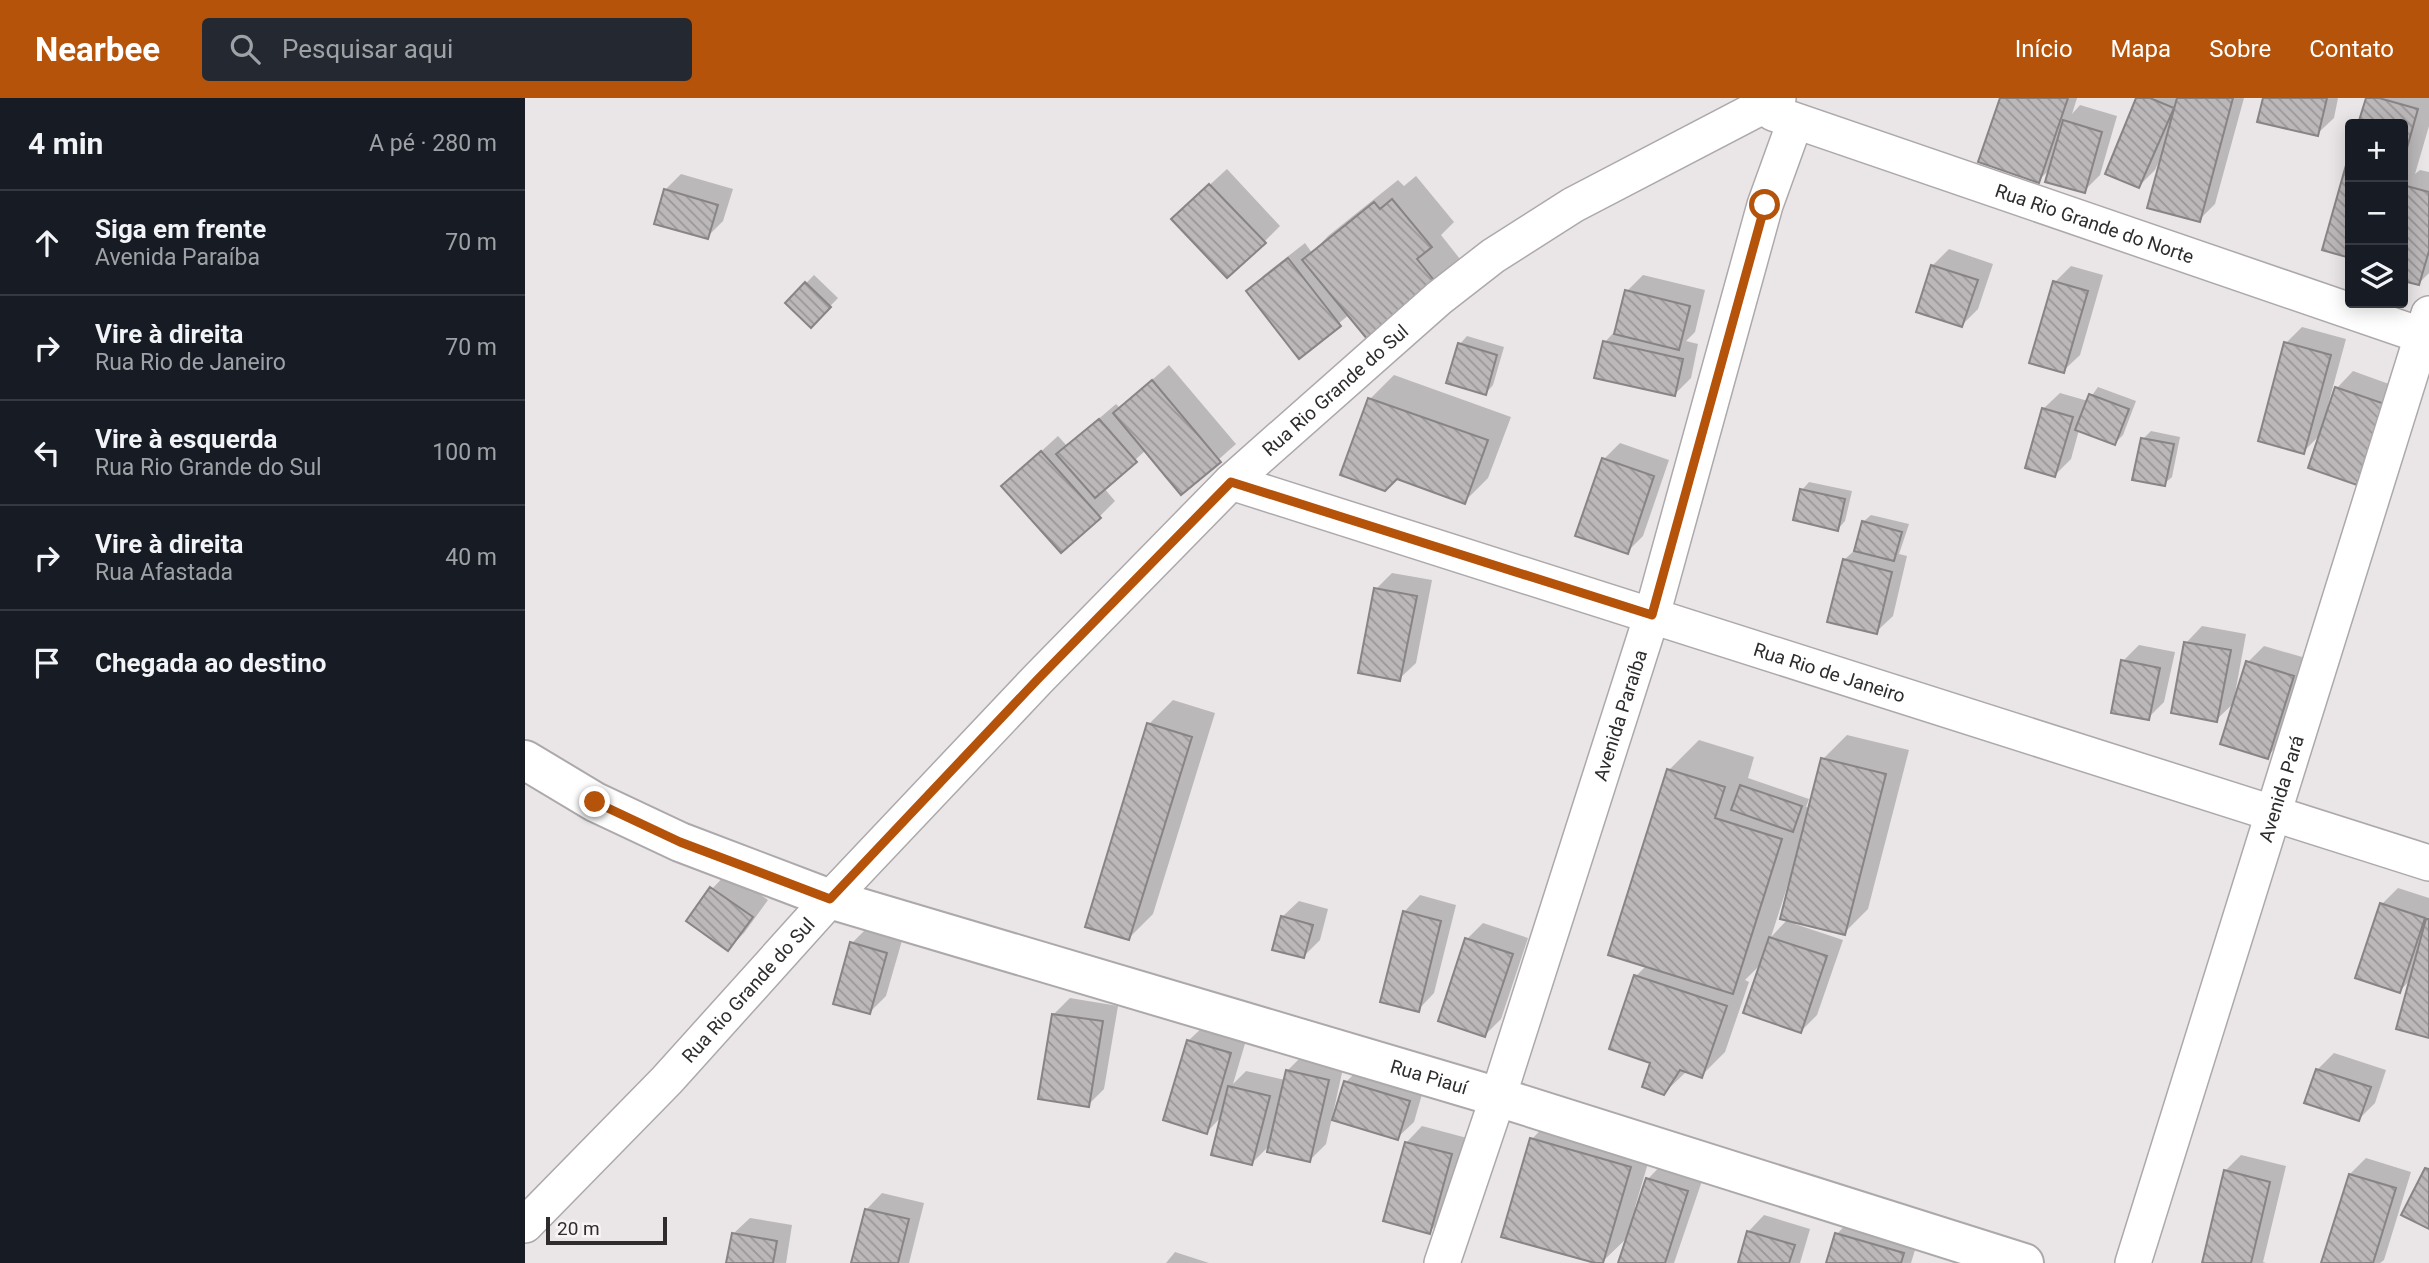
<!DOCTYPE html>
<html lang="pt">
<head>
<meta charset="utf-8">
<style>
  body { margin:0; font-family:Roboto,sans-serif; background:#242831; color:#f1f3f6 }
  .controls { position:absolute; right:21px; top:21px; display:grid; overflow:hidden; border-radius:7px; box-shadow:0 4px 18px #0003 }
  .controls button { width:63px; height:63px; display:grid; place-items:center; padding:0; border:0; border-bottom:2px solid #363941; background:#171b24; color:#f1f3f6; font:35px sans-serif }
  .scale { position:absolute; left:21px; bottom:18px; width:121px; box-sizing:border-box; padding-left:7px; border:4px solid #2e2c2d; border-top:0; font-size:19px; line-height:24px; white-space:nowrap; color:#2e2c2d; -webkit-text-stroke:5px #f8f3f5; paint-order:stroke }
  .stop { position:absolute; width:21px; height:21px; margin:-16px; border:5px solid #b45309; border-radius:50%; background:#fff }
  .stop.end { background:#b45309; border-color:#fff; box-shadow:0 2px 7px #0008 }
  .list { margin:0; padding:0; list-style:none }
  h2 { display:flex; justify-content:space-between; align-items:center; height:91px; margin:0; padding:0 28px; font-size:30px }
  h2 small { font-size:23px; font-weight:400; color:#9ea1a6 }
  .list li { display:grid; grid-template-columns:46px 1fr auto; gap:21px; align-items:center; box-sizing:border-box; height:105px; padding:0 28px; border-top:2px solid #363941 }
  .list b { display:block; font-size:26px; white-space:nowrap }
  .list p { margin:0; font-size:23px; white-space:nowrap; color:#9ea1a6 }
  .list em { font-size:23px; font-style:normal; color:#9ea1a6 }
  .icon { flex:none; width:38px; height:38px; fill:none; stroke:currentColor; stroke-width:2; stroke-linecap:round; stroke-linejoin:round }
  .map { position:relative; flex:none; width:1904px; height:1165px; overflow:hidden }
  header { display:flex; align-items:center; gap:42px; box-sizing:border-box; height:98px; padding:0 35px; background:#b45309; color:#fff }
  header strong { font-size:33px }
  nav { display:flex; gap:38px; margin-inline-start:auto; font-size:24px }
  .search { width:490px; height:63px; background:#242831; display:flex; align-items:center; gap:18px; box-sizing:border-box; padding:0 24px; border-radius:7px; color:#9ea1a6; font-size:26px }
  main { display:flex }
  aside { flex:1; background:#171b24 }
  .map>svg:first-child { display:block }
  .shadow { fill:#0003; fill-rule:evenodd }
  .building { fill:url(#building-back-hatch); stroke:#888486; stroke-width:2 }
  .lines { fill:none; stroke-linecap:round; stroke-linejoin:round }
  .street-casing { stroke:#ada9ab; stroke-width:38 }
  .secondary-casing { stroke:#ada9ab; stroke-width:42 }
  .street { stroke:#fff; stroke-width:35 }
  .secondary { stroke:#fff; stroke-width:38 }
  .route { stroke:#b45309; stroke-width:9 }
  .labels { text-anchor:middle; stroke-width:5; stroke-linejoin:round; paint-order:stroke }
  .street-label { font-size:19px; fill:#2e2c2d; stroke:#f8f3f5 }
</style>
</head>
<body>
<header>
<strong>Nearbee</strong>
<div class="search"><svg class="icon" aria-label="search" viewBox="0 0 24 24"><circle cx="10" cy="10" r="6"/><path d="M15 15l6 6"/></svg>Pesquisar aqui</div>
<nav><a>Início</a><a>Mapa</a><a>Sobre</a><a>Contato</a></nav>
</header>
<main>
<aside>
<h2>4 min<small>A pé · 280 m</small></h2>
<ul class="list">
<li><svg class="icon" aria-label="ahead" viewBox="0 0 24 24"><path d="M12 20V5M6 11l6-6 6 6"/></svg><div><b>Siga em frente</b><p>Avenida Paraíba</p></div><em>70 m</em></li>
<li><svg class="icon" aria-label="right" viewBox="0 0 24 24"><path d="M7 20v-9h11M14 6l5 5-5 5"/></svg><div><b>Vire à direita</b><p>Rua Rio de Janeiro</p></div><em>70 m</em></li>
<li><svg class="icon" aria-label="left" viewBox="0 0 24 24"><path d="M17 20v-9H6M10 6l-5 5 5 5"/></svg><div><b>Vire à esquerda</b><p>Rua Rio Grande do Sul</p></div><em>100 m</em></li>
<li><svg class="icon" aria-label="right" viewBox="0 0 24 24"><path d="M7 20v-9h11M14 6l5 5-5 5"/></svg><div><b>Vire à direita</b><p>Rua Afastada</p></div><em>40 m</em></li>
<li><svg class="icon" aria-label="arrive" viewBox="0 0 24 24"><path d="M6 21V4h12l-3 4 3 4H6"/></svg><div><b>Chegada ao destino</b></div></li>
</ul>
</aside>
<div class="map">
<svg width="1904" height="1165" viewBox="0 0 1904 1165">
  <defs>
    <pattern id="building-back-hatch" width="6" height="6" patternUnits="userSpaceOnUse" patternTransform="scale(1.75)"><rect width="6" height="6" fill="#bcb8b9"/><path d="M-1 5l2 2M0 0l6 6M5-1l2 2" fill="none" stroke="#999697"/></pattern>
  </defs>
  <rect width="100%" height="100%" fill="#eae6e8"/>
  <path class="shadow" d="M 1477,0 L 1552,0 L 1547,16 L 1555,7 L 1592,18 L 1575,77 L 1559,93 L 1526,70 L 1513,83 Z
    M 1613,0 L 1719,0 L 1690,106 L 1674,122 L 1638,59 L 1636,59 L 1630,72 L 1614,88 Z
    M 1740,0 L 1813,0 L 1809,20 L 1792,36 Z
    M 1842,0 L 1904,0 L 1904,28 L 1890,76 L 1895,72 L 1904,74 L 1904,175 L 1894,185 L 1878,181 L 1878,26 L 1835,26 Z
    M 1825,60 L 1825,158 L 1799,151 Z
    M 702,71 L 755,128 L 739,144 L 665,105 Z
    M 156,76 L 208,91 L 198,123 L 182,139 L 140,92 Z
    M 891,78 L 929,124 L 916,137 L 935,161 L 911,184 L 825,216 L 774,258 L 723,193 L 739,177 L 780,145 L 787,155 L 803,138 L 873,82 L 879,88 Z
    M 1424,151 L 1468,166 L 1453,211 L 1437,227 L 1393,213 L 1408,167 Z
    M 1546,168 L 1578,177 L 1555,257 L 1538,273 L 1530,184 Z
    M 289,177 L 313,200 L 286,228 L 262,205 Z
    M 1118,177 L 1180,192 L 1170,234 L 1161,243 L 1173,246 L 1166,280 L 1150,296 L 1080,244 L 1092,231 L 1102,193 Z
    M 1777,229 L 1821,241 L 1803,307 L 1806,308 L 1812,290 L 1828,273 L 1875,290 L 1848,369 L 1832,385 L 1796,336 L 1778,354 L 1761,245 Z
    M 942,238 L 979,249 L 968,287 L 961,295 L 935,246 Z
    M 644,267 L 711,346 L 657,394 L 621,352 L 579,390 L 590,403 L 574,419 L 478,388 L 533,338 L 542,348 L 591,306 L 595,310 Z
    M 869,277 L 986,319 L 963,380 L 939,404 L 872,379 L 845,301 Z
    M 1573,289 L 1611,303 L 1598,337 L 1590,345 L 1554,332 L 1546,361 L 1530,377 L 1518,311 L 1535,295 L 1563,303 Z
    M 1626,333 L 1655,339 L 1647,379 L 1639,386 L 1618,341 Z
    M 1095,345 L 1144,362 L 1118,438 L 1102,454 L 1079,361 Z
    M 1284,384 L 1327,393 L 1320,423 L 1313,431 L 1277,392 Z
    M 1346,417 L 1384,426 L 1374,456 L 1382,458 L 1368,518 L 1351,534 L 1319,462 L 1332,450 L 1338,424 Z
    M 867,475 L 907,482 L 891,565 L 874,581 L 851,491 Z
    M 1677,528 L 1721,536 L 1709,601 L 1711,602 L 1723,564 L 1739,548 L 1784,561 L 1758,642 L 1742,659 L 1711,603 L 1691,622 L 1661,545 Z
    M 1614,547 L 1650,554 L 1639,604 L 1623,620 L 1598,563 Z
    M 648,602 L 690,615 L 628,816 L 604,840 L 624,626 Z
    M 1322,637 L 1384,652 L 1343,811 L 1319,835 L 1271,823 L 1270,826 L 1318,842 L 1292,917 L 1276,933 L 1236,866 L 1220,882 L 1224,884 L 1200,954 L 1176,978 L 1162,973 L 1139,995 L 1128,964 L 1111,878 L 1122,867 L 1144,672 L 1174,642 L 1229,659 L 1223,680 L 1284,701 L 1281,709 L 1285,710 L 1298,661 ZM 1264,783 L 1266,784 L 1263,821 L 1246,839 Z
    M 203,774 L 243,802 L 219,835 L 203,851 L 187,791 Z
    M 1873,790 L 1904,800 L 1904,938 L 1886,881 L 1875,893 L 1857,806 Z
    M 895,797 L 931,807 L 909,895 L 893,912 L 879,814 Z
    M 774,803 L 803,811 L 795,842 L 779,858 L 757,819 Z
    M 958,825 L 1003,840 L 976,921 L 960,937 L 942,841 Z
    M 343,829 L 378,839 L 361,898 L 345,914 L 327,845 Z
    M 545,900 L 593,908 L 579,991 L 563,1007 L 529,916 Z
    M 680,927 L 722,939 L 708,986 L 721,973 L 760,982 L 762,973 L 778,957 L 819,966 L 807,1020 L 810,1021 L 821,984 L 837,968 L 900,986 L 889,1024 L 872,1040 L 807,1020 L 801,1046 L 785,1062 L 746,1046 L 727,1065 L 697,1018 L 682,1034 L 663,943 Z
    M 1809,955 L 1861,972 L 1850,1005 L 1834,1021 L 1792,972 Z
    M 1030,1017 L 1129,1045 L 1110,1109 L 1113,1110 L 1123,1081 L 1139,1064 L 1179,1077 L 1149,1165 L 1095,1165 L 1104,1138 L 1076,1165 L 1007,1041 Z
    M 897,1028 L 942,1040 L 921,1118 L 904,1134 L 881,1045 Z
    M 1716,1057 L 1761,1068 L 1738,1164 L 1741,1165 L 1678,1165 L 1700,1073 Z
    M 1841,1060 L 1886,1074 L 1859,1162 L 1855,1165 L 1798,1165 L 1825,1076 Z
    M 357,1095 L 399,1105 L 384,1165 L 328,1165 L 341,1112 Z
    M 1239,1117 L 1285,1131 L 1275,1165 L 1214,1165 L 1223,1134 Z
    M 1328,1119 L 1394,1139 L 1386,1165 L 1303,1165 L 1312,1136 Z
    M 225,1120 L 267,1127 L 261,1165 L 203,1165 L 208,1136 Z
    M 650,1154 L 684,1165 L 641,1165 Z"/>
  <path class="building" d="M 1475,0 L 1543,0 L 1514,85 L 1453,64 Z
    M 1611,0 L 1625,0 L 1649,10 L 1614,90 L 1580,76 Z
    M 1652,0 L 1708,0 L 1675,124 L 1622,110 Z
    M 1738,0 L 1802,0 L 1793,38 L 1732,24 Z
    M 1841,0 L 1854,0 L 1893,11 L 1878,64 L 1878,26 L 1833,26 Z
    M 1538,22 L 1577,34 L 1560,95 L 1520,84 Z
    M 1825,53 L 1825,160 L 1797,152 Z
    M 684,86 L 741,145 L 702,180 L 646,121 Z
    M 1878,87 L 1904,94 L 1904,153 L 1894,187 L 1878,183 Z
    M 139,91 L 193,107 L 183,141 L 129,126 Z
    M 867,101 L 907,149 L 892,161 L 912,186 L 843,242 L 777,162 L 849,104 L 855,111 Z
    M 763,160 L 816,228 L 774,261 L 721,193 Z
    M 1406,167 L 1453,182 L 1437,229 L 1391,214 Z
    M 1528,183 L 1563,193 L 1539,275 L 1504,265 Z
    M 280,184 L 306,209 L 286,230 L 260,205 Z
    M 1100,192 L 1165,208 L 1154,252 L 1089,236 Z
    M 1078,243 L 1158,261 L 1150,298 L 1069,280 Z
    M 1759,244 L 1806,257 L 1779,356 L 1733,343 Z
    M 933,245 L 972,257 L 961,297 L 921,285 Z
    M 627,282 L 696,364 L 656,397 L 588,315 Z
    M 1810,289 L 1860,306 L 1832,387 L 1783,370 Z
    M 1564,296 L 1604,311 L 1590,347 L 1550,332 Z
    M 843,300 L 963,342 L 940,406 L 872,381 L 860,393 L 815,377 Z
    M 1517,310 L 1548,319 L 1530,379 L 1500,370 Z
    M 574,321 L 612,364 L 570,400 L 531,356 Z
    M 1616,340 L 1649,346 L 1640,388 L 1607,382 Z
    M 516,353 L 576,420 L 536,455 L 476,388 Z
    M 1077,360 L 1129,378 L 1103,456 L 1050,438 Z
    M 1275,391 L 1320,401 L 1313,433 L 1268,422 Z
    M 1337,423 L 1377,434 L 1369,463 L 1329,453 Z
    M 1318,461 L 1367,474 L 1352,536 L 1302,524 Z
    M 849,490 L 892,498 L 875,583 L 833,575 Z
    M 1659,544 L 1706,552 L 1692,624 L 1646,615 Z
    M 1596,562 L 1635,570 L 1624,622 L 1586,615 Z
    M 1721,563 L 1769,578 L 1743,661 L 1695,646 Z
    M 622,625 L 667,639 L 604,842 L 560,829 Z
    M 1296,660 L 1361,676 L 1320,837 L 1255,821 Z
    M 1142,671 L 1200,689 L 1190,720 L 1257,741 L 1208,896 L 1083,857 Z
    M 1215,687 L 1277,708 L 1268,734 L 1206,712 Z
    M 185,789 L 228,819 L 203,853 L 161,823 Z
    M 1855,805 L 1900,820 L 1875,895 L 1830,880 Z
    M 878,813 L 916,823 L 894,914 L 855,904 Z
    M 756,818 L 788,827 L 779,860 L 747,852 Z
    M 1901,821 L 1904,821 L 1904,940 L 1871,931 Z
    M 1244,839 L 1302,858 L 1276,935 L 1218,915 Z
    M 940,840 L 988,856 L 960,939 L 913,923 Z
    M 325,844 L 362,855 L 345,916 L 308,906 Z
    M 1109,877 L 1202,908 L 1177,980 L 1155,972 L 1139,997 L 1117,989 L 1125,965 L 1084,951 Z
    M 527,916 L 578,923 L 564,1009 L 513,1001 Z
    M 662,942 L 706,955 L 682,1036 L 638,1022 Z
    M 1791,971 L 1846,989 L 1834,1023 L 1779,1005 Z
    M 761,972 L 804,982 L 785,1064 L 742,1054 Z
    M 819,983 L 885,1003 L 873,1042 L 807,1022 Z
    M 703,988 L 745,998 L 727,1067 L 686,1057 Z
    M 1005,1040 L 1106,1069 L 1078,1165 L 1070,1165 L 976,1139 Z
    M 880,1044 L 927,1056 L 905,1136 L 858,1123 Z
    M 1900,1070 L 1904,1071 L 1904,1131 L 1876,1117 Z
    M 1699,1072 L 1745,1084 L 1726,1165 L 1677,1165 Z
    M 1824,1076 L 1871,1090 L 1848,1165 L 1796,1165 Z
    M 1121,1080 L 1163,1093 L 1140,1165 L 1093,1165 Z
    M 340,1111 L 384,1121 L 373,1165 L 326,1165 Z
    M 1222,1133 L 1270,1147 L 1264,1165 L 1213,1165 Z
    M 207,1135 L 252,1143 L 248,1165 L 201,1165 Z
    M 1310,1135 L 1379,1155 L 1376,1165 L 1301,1165 Z"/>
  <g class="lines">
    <g class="street-casing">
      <g id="street">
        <path id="s1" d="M 1248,15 L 1904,240"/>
        <path id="s2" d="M 706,384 L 1904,765"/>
        <path id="s3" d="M 0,1127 L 142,982 L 305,801 L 513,581 L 706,384 L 914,200 L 968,158 L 1048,107 L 1253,0"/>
        <path id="s4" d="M 917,1165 L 973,999 L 1127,517 L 1240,107 L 1270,24"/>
        <path id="s5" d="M 1608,1165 L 1904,216"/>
      </g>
    </g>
    <g class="secondary-casing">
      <g id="secondary">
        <path id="s6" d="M 0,662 L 70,704 L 155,744 L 305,801 L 973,999 L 1499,1165"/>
      </g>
    </g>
    <use href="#street" class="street"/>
    <use href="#secondary" class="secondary"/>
  </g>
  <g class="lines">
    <path class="route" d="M 70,704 L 155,744 L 305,801 L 513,581 L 706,384 L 1127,517 L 1240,107"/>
  </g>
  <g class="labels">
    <g class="street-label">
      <text dy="7" stroke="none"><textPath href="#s1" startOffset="340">Rua Rio Grande do Norte</textPath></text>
      <text dy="7" stroke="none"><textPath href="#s3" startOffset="1164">Rua Rio Grande do Sul</textPath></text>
      <text dy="7" stroke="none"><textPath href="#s2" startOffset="628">Rua Rio de Janeiro</textPath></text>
      <text dy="7" stroke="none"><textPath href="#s4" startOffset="576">Avenida Paraíba</textPath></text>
      <text dy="7" stroke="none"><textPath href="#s5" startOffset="497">Avenida Pará</textPath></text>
      <text dy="7" stroke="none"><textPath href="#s3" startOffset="324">Rua Rio Grande do Sul</textPath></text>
      <text dy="7" stroke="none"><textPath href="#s6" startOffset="961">Rua Piauí</textPath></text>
    </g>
  </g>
</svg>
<div class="controls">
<button>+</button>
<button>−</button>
<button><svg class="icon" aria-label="layers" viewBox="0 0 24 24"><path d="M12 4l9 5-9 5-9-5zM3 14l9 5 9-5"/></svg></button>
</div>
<div class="scale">20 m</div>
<div class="stop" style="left:1240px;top:107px"></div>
<div class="stop end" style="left:70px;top:704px"></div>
</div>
</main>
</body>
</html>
